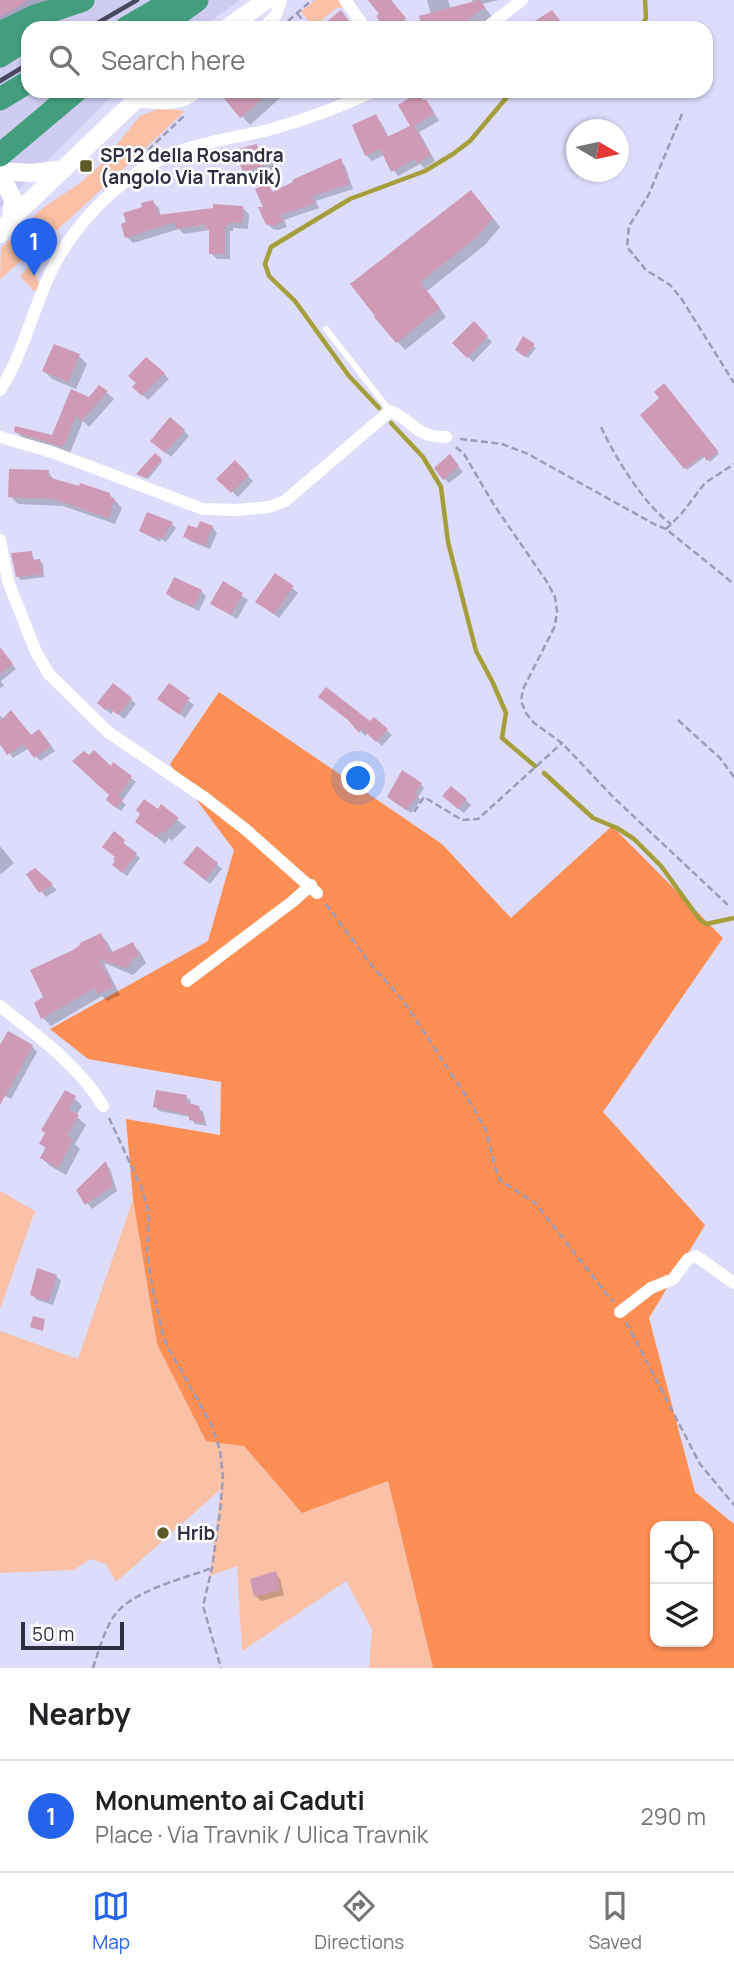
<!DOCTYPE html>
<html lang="en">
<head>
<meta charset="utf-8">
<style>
  body { margin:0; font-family:Manrope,sans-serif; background:#f2f2f2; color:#202124 }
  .controls { position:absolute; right:21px; bottom:21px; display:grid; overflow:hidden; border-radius:14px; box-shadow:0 2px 5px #0004 }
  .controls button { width:63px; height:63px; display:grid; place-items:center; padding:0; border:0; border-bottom:2px solid #e0e0e0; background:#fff; color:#202124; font:35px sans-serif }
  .compass { position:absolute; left:566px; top:119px; width:63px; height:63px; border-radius:50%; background:#fff; box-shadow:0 2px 5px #0004; rotate:99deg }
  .scale { position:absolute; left:21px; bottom:18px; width:103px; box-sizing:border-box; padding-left:7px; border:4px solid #2f2e42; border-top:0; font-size:19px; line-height:24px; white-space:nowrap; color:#2f2e42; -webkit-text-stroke:5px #fff; paint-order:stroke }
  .you { position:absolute; left:359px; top:779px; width:24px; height:24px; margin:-18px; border:5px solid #fff; border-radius:50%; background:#1a73e8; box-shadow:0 0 0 10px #1a73e833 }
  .badge { display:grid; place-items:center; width:46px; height:46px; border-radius:50%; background:#2563eb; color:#fff; font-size:23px; font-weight:700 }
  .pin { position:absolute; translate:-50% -58px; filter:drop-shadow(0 2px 4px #0008) }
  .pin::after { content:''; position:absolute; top:37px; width:24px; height:21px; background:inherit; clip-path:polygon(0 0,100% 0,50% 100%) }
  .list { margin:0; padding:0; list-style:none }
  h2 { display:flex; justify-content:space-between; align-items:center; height:91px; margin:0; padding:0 28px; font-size:30px }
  h2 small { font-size:23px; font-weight:400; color:#757577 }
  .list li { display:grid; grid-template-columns:46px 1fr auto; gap:21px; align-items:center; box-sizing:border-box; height:112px; padding:0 28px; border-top:2px solid #e0e0e0 }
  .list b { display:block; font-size:26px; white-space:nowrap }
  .list p { margin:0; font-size:23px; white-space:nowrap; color:#757577 }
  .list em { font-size:23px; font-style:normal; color:#757577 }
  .icon { flex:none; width:38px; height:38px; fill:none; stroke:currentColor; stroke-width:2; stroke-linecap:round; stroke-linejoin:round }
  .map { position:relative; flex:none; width:734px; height:1668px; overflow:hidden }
  .search { position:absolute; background:#fff; box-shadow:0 2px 5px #0004; left:21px; right:21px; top:21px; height:77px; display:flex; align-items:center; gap:18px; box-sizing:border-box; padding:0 24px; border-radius:21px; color:#757577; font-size:26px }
  .sheet { height:203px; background:#fff }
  nav { display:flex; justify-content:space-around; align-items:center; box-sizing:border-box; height:98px; border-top:2px solid #e0e0e0; background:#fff; font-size:19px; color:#757577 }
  nav a { display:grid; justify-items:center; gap:4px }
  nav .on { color:#2563eb }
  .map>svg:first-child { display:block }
  .built { fill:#ceccf0 }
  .green { fill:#fac1a6 }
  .forest { fill:#fd8e54; fill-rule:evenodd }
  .shadow { fill:#0003 }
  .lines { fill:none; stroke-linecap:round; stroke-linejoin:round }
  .stream { stroke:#a49f3a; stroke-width:4.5 }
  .building { fill:#cf9ab5 }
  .path { stroke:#9d9cb7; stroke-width:2.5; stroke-dasharray:7 3.5; stroke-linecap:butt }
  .lane { stroke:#fff; stroke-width:6 }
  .street { stroke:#fff; stroke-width:12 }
  .secondary { stroke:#fff; stroke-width:18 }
  .highway { stroke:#439e7e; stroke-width:23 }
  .rail { stroke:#49485e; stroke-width:4.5 }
  .poi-dot { fill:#5c5a27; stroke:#fff; stroke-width:2.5 }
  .labels { text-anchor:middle; stroke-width:5; stroke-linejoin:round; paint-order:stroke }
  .poi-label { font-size:19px; font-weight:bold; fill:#2f2e42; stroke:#fff; text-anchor:start }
</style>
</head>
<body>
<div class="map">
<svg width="734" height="1668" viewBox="0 0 734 1668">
  <rect width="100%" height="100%" fill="#dddcfb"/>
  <path class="built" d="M 0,0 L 240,0 L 201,28 L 28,28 L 28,91 L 117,91 L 0,208 Z"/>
  <path class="green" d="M 315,0 L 340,0 L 343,7 L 335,9 L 314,27 L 301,12 Z
    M 158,109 L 182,110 L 184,112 L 75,214 L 0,279 L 1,248 L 44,207 L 79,184 L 101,164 L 140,116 Z
    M 32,264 L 40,287 L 37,294 L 20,276 Z
    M 0,1191 L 35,1211 L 0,1309 Z
    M 133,1199 L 157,1344 L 302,1513 L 388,1481 L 433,1668 L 369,1668 L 372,1629 L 346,1581 L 242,1651 L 237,1566 L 210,1576 L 221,1489 L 116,1582 L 106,1564 L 90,1559 L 74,1570 L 0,1573 L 0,1331 L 78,1359 Z"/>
  <path class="forest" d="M 219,692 L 442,844 L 511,918 L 612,826 L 723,938 L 603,1112 L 705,1225 L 649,1318 L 695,1492 L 734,1524 L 734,1668 L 433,1668 L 388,1481 L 302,1513 L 244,1446 L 206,1441 L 157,1344 L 133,1199 L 126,1119 L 220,1135 L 221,1082 L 88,1059 L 50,1029 L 208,941 L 234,850 L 170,764 ZM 655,1526 L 708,1526 L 708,1642 L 655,1642 Z"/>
  <path class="shadow" d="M 0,0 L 47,0 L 23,18 L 0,30 Z
    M 370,0 L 393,0 L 390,2 L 411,27 L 387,28 L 382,14 Z
    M 427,0 L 448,0 L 451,9 L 473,3 L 472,0 L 499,0 L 482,4 L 493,18 L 480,28 L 424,28 L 431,15 Z
    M 557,18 L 565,28 L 527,28 Z
    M 233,91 L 274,91 L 280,98 L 250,125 L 225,97 Z
    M 418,95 L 431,107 L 439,121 L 419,132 L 435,161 L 424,168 L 420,164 L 398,176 L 384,155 L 372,161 L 366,155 L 375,117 L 381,122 L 389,138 L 412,127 Z
    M 256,146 L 261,151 L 266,150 L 271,155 L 274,169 L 250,176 L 245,171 Z
    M 340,161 L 345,166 L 353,189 L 316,201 L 319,208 L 284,220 L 287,227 L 278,230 L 273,229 L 267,224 L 268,185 L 274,193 Z
    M 479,200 L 500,227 L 485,245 L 427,291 L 446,317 L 405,350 L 376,318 Z
    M 153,202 L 159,208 L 161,217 L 243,208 L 249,214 L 248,229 L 233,228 L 233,231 L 230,231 L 230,259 L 217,259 L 211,253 L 211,232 L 209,230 L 184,234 L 179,229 L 133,243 L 127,237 L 144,208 Z
    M 474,324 L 492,342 L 473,362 L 454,343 Z
    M 524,339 L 536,348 L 528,358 L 519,352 Z
    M 79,356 L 87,364 L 76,389 L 52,379 L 44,371 Z
    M 164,374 L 169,379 L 148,400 L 135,387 L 138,383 Z
    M 664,385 L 719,454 L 710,462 L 706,456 L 687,470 L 642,415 L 661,398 Z
    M 100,387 L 114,399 L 89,427 L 83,421 L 70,453 L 23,438 L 16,431 L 53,437 Z
    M 184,431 L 189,436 L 171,457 L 157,446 Z
    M 155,455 L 162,462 L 148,479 L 140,476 L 138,474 Z
    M 455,462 L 463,472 L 449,483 L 444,478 Z
    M 235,463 L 253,481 L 238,497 L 219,479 Z
    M 48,472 L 55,481 L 109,494 L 122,508 L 115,524 L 63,506 L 18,504 L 10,496 Z
    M 172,524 L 176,528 L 166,542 L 161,539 L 160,542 L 141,531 Z
    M 212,527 L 217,533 L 210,549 L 190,541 L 185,536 Z
    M 31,553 L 35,561 L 40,561 L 43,564 L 44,577 L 21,580 L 18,577 Z
    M 224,584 L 248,600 L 237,619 L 212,604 Z
    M 292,588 L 298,593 L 279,618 L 262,606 Z
    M 201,591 L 206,596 L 199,611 L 173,599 L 168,594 Z
    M 0,649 L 16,669 L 1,681 L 4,686 L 0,688 Z
    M 169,686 L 194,705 L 185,718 L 164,704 Z
    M 131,699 L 136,704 L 124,719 L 114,710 L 111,714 L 104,708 Z
    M 0,716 L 31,737 L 44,736 L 55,751 L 40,761 L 29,748 L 13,758 L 3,745 L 0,746 Z
    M 374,719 L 392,735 L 382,746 L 368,733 L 365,736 L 353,722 L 370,723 Z
    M 114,765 L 136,782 L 122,801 L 126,805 L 121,811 L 112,804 L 111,769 Z
    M 421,784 L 424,788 L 418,797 L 421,800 L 411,813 L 393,801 Z
    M 466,800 L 471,805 L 464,813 L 449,801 Z
    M 161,807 L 186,827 L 172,841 L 169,838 L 165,844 L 137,821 L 159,811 Z
    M 114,834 L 140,858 L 127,876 L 118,869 Z
    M 0,846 L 14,863 L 1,874 L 0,872 Z
    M 217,864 L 222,869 L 210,884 L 191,868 Z
    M 35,870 L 57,890 L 46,897 L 29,875 Z
    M 101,935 L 108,943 L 113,953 L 132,944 L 140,952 L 146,963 L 133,975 L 104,963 L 120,995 L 107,1001 L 102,996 L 51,1026 L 43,1018 L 45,998 L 74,952 Z
    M 32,1046 L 37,1052 L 11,1099 L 0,1093 L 0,1049 Z
    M 186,1097 L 191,1101 L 190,1105 L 198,1108 L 203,1112 L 207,1126 L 195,1124 L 191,1117 L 159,1111 L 155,1106 Z
    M 74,1098 L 82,1106 L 76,1116 L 86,1125 L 75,1144 L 80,1149 L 66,1175 L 50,1166 L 42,1158 L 47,1149 L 41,1144 Z
    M 106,1164 L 110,1169 L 117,1191 L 92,1209 L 78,1191 Z
    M 56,1276 L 61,1281 L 53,1305 L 37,1300 L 32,1295 Z
    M 275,1573 L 280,1579 L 284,1595 L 261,1601 L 256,1596 Z"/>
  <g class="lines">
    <path class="stream" d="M 641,28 L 646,18 L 645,0
      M 379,408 L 349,376 L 295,301 L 269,276 L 265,264 L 271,247 L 350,199 L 425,171 L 453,154 L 470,141 L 512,91
      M 391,423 L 423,457 L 441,487 L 448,542 L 476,651 L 493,683 L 506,713 L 502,738 L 535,766
      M 544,773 L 593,818 L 617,828 L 634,839 L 661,866 L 700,920 L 706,924 L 734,918"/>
  </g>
  <path class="building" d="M 0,0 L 29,0 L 0,17 Z
    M 368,0 L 391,0 L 406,18 L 393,28 L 384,28 L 376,16 L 379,14 Z
    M 479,0 L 485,7 L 457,28 L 422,28 L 419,16 Z
    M 341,10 L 354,28 L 319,28 Z
    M 552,10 L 561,22 L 554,28 L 524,28 Z
    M 230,91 L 271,91 L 240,118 L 223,97 Z
    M 418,93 L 423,101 L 426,99 L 434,114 L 414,126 L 431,155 L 417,163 L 415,159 L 391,172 L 380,149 L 365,156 L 352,125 L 376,114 L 387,137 L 410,126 L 398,105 Z
    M 257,144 L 258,150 L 267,148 L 270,164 L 243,172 L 234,150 Z
    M 341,158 L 349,184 L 312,196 L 315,203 L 280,215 L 283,221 L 272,226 L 271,224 L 266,225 L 258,207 L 263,207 L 255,189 L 268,183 L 272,192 L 293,182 L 292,180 Z
    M 471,190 L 493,218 L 477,237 L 420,282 L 440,308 L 396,343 L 374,317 L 375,316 L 350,284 Z
    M 153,200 L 158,215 L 213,208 L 213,204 L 243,206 L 243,223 L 228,223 L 228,226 L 225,226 L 225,254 L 209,254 L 209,229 L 205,229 L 206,224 L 177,229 L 174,222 L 125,238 L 121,224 L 126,222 L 123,213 L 142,207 L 141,203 Z
    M 474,321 L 488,336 L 467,358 L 452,343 Z
    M 523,336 L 535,344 L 525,357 L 515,350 Z
    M 54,344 L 80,354 L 68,382 L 42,371 Z
    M 146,357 L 165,373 L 142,396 L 132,387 L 136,383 L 128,376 Z
    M 664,383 L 718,451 L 707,461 L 703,455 L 684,469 L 640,415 L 659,398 L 654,392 Z
    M 99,385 L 108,391 L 81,421 L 76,416 L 63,447 L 14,432 L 15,426 L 52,435 L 71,389 L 89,397 Z
    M 170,417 L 185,430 L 165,453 L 150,441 Z
    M 155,453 L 162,459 L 146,478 L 136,474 Z
    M 450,454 L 459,466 L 443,480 L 434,468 Z
    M 235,460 L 249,475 L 231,493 L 216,479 Z
    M 9,469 L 49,470 L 48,477 L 79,486 L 80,483 L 110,493 L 109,496 L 115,499 L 108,518 L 54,499 L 8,497 Z
    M 147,512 L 173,522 L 162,539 L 156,536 L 156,539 L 139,531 Z
    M 200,521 L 213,526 L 205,546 L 183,537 L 188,525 L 197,528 Z
    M 32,551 L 33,560 L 40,559 L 42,574 L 16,577 L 11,553 Z
    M 275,573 L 294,586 L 274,614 L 255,602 Z
    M 174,577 L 202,590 L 193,607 L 166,594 Z
    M 223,581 L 243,593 L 231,615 L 210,604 Z
    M 0,647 L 13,664 L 0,674 Z
    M 113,683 L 132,698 L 118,715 L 108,707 L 105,710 L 97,703 Z
    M 169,683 L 190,698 L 179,714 L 157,699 Z
    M 326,687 L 370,721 L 374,717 L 388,729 L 376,742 L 362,729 L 359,733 L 348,720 L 318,697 Z
    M 11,710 L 31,735 L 39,729 L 51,746 L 34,758 L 24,744 L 7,755 L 0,744 L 0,721 Z
    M 94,750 L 111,766 L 113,762 L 132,776 L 118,796 L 123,799 L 116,808 L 106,800 L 109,795 L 72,761 L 84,751 L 89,755 Z
    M 402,770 L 422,783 L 415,793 L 418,795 L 406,810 L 387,797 Z
    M 451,786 L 467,799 L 458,809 L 442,796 Z
    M 144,799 L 158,809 L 161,804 L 179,818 L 163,834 L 160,831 L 156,837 L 135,822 L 140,814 L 136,810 Z
    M 114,831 L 125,840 L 123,843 L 137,853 L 122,873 L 112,865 L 115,861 L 113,859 L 115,857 L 102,847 Z
    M 197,846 L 218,863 L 205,880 L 183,863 Z
    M 35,868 L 53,884 L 39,893 L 26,874 Z
    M 101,933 L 110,953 L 133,942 L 139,955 L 132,959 L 128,967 L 124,968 L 98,958 L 113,987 L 98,994 L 95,988 L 41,1019 L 34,1003 L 43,997 L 30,970 L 73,950 L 81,944 L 80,943 Z
    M 8,1031 L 33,1045 L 0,1105 L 0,1045 Z
    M 65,1090 L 76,1096 L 68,1109 L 79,1115 L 67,1136 L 73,1140 L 58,1168 L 40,1158 L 46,1147 L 39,1144 L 45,1133 L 41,1130 Z
    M 156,1090 L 187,1095 L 186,1102 L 199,1106 L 204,1123 L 189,1120 L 189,1115 L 153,1107 Z
    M 106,1161 L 113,1186 L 85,1205 L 76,1190 Z
    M 37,1268 L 57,1275 L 48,1301 L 30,1295 Z
    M 33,1316 L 45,1319 L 43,1331 L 30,1327 Z
    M 276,1571 L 280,1590 L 254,1597 L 250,1579 Z"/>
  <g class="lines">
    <path class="path" d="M 297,13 L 309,28
      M 288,21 L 312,0
      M 682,114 L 649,194 L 629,226 L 627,247 L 646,270 L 670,285 L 681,298 L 734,383
      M 148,150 L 186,114
      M 601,427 C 615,457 644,505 671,524
      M 460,439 L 502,444 L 528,454 L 654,524 L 666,529 L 734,584
      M 456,447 L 464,454 L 494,505 L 547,582 L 555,597 L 557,611 L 555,626 L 523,689 L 521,701 L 526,713 L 534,723 L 562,743 L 613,797 L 728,905
      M 666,529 L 682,513 L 705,483 L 734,464
      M 678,720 L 720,758 L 734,777
      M 414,812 L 424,797 L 462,820 L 478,819 L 562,743
      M 326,904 L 372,966 L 402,999 L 472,1105 L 486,1131 L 495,1167 L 501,1181 L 535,1203 L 613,1302
      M 109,1118 L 142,1189 L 149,1213 L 147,1251 L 152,1285 L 164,1340 L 212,1426 L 220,1450 L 223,1477 L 220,1512 L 212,1568 L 203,1606 L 221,1668
      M 626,1322 L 700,1464 L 734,1505
      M 93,1668 C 99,1650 105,1627 117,1612 C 136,1590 185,1578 212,1568"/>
    <path class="lane" d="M 326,329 L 390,411"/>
    <path class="street" d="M 345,0 L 365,28
      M 263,28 L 276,15 L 281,0
      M 486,28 L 522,0
      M 134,100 C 156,104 182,107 198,91
      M 0,390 C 29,345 36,289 66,245 C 89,210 127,174 165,157 C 197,143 234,138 268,130 C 305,120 340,107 374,91
      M 0,437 L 52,452 L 203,509 L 237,510 L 269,507 L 285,501 L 390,411 C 415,421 414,437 446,437
      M 0,540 L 8,581 L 15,599 L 36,652 L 49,674 L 108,732 L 205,798 L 245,829 L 317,893
      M 187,981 L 292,902 L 311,885
      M 0,1006 C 36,1035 79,1065 103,1106
      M 620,1312 L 651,1288 L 673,1279 L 688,1259 L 696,1256 L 734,1283"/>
    <path class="secondary" d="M 227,28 L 267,0
      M 0,171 L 31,173 L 64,169
      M 0,172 L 13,200 L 11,219
      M 0,234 L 11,219 L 145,91"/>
    <path class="highway" d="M 126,28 L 174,0
      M 159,28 L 197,0
      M 0,33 L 33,17 L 83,0
      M 0,56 L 28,38
      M 0,99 L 28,82
      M 0,155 L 76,91"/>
    <path class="rail" d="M 89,28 L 137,0
      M 0,81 L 28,64"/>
  </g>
  <g class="poi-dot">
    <rect x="79" y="159" width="14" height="14" rx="3.5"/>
    <circle cx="163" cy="1533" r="7"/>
  </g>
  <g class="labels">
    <g class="poi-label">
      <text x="100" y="162">SP12 della Rosandra<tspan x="100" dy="22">(angolo Via Tranvik)</tspan></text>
      <text x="177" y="1540">Hrib</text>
    </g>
  </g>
</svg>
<div class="controls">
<button><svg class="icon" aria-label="locate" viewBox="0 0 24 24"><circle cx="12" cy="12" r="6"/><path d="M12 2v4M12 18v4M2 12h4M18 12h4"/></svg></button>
<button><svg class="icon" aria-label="layers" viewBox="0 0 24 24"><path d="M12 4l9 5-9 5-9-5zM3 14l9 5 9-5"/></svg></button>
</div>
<svg class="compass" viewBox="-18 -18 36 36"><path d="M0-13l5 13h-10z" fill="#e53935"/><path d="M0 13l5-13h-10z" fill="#757577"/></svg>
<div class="scale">50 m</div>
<div class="you"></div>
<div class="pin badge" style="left:34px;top:276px">1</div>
<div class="search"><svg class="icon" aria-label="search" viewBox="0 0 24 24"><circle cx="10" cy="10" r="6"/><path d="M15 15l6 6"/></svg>Search here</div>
</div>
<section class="sheet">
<h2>Nearby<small></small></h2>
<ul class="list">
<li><span class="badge">1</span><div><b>Monumento ai Caduti</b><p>Place · Via Travnik / Ulica Travnik</p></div><em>290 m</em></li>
</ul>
</section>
<nav>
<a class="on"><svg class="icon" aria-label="map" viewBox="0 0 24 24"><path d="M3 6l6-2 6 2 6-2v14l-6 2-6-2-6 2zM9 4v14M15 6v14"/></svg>Map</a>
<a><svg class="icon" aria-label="directions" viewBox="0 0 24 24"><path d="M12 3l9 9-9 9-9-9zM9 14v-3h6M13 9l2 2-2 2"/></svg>Directions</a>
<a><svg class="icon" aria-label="saved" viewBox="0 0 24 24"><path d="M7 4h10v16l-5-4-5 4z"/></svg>Saved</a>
</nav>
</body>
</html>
